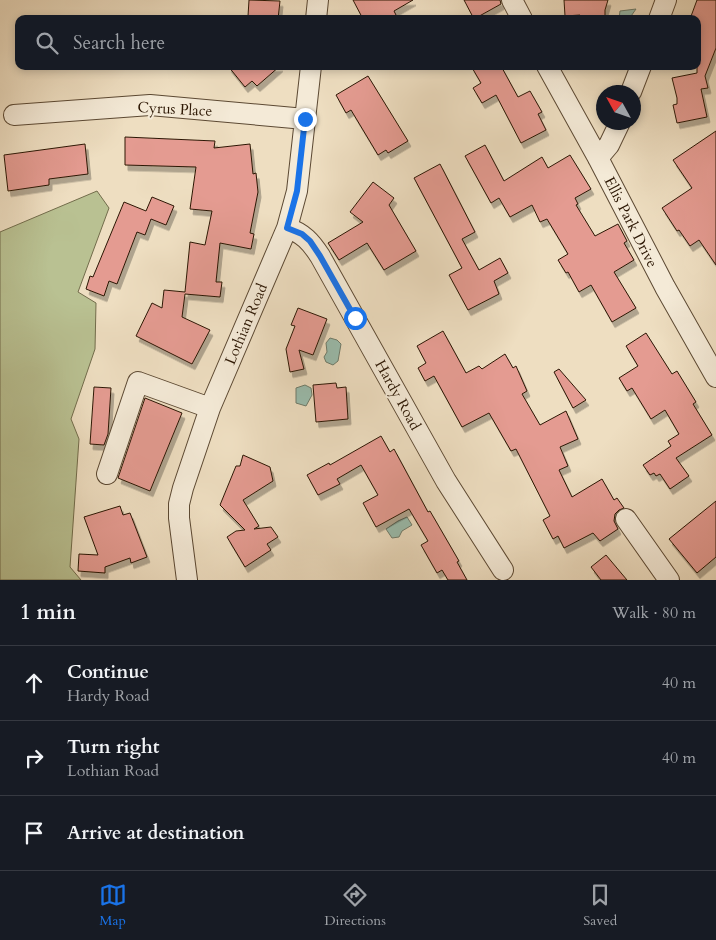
<!DOCTYPE html>
<html lang="en">
<head>
<meta charset="utf-8">
<style>
  body { margin:0; font-family:Cardo,serif; background:#242831; color:#f1f3f6 }
  .compass { position:absolute; left:596px; top:85px; width:45px; height:45px; border-radius:50%; background:#171b24; box-shadow:0 2px 8px #0003; rotate:310deg }
  .stop { position:absolute; width:15px; height:15px; margin:-11px; border:4px solid #1a73e8; border-radius:50%; background:#fff }
  .stop.end { background:#1a73e8; border-color:#fff; box-shadow:0 1px 5px #0008 }
  .list { margin:0; padding:0; list-style:none }
  h2 { display:flex; justify-content:space-between; align-items:center; height:65px; margin:0; padding:0 20px; font-size:21px }
  h2 small { font-size:16px; font-weight:400; color:#9ea1a6 }
  .list li { display:grid; grid-template-columns:32px 1fr auto; gap:15px; align-items:center; box-sizing:border-box; height:75px; padding:0 20px; border-top:1px solid #363941 }
  .list b { display:block; font-size:19px; white-space:nowrap }
  .list p { margin:0; font-size:16px; white-space:nowrap; color:#9ea1a6 }
  .list em { font-size:16px; font-style:normal; color:#9ea1a6 }
  .icon { flex:none; width:28px; height:28px; fill:none; stroke:currentColor; stroke-width:2; stroke-linecap:round; stroke-linejoin:round }
  .map { position:relative; flex:none; width:716px; height:580px; overflow:hidden }
  .search { position:absolute; background:#171b24; box-shadow:0 2px 8px #0003; left:15px; right:15px; top:15px; height:55px; display:flex; align-items:center; gap:12px; box-sizing:border-box; padding:0 18px; border-radius:10px; color:#9ea1a6; font-size:19px }
  .sheet { height:290px; background:#171b24 }
  nav { display:flex; justify-content:space-around; align-items:center; box-sizing:border-box; height:70px; border-top:1px solid #363941; background:#171b24; font-size:14px; color:#9ea1a6 }
  nav a { display:grid; justify-items:center; gap:2px }
  nav .on { color:#1a73e8 }
  .map>svg:first-child { display:block }
  .green { fill:#b9c192; stroke:#726c4b }
  .water { fill:#9abdae; stroke:#6e7b6a }
  .building { fill:#e49b91; stroke:#2c1704; filter:url(#shadow) }
  .lines { fill:none; stroke-linecap:round; stroke-linejoin:round }
  .minor-casing { stroke:#5c4933; stroke-width:22 }
  .minor { stroke:#f4ead7; stroke-width:20 }
  .route { stroke:#1a73e8; stroke-width:6 }
  .labels { text-anchor:middle; stroke-width:4; stroke-linejoin:round; paint-order:stroke }
  .street-label { font-size:15px; fill:#2c1704; stroke:#f4ead7 }
</style>
</head>
<body>
<div class="map">
<svg width="716" height="580" viewBox="0 0 716 580">
  <defs>
    <filter id="shadow"><feDropShadow dx="3" dy="5.5" stdDeviation="0" flood-color="#0004"/></filter>
  </defs>
  <rect width="100%" height="100%" fill="#eedec1"/>
  <filter id="stains"><feTurbulence type="fractalNoise" baseFrequency=".004" numOctaves="4"/><feColorMatrix values="0 0 0 0 .2 0 0 0 0 .09 0 0 0 0 .02 0 0 0 .5 -.17"/></filter>
  <radialGradient id="worn" r=".72"><stop offset=".6" stop-color="#630" stop-opacity="0"/><stop offset="1" stop-color="#630" stop-opacity=".3"/></radialGradient>
  <path class="green" d="M 97,191 L 109,208 L 78,292 L 96,303 L 95,349 L 71,419 L 79,439 L 70,567 L 81,580 L 0,580 L 0,232 Z"/>
  <path class="water" d="M 636,9 L 629,19 L 619,19 L 620,11 Z
    M 330,338 L 337,340 L 341,344 L 338,361 L 333,365 L 326,362 L 324,357 L 327,352 L 326,343 Z
    M 305,385 L 311,388 L 312,395 L 306,406 L 296,403 L 296,388 Z
    M 407,517 L 412,525 L 402,531 L 399,537 L 392,538 L 386,529 L 398,521 Z"/>
  <path class="building" d="M 249,0 L 280,1 L 278,19 L 248,16 Z
    M 353,0 L 413,0 L 394,11 L 398,19 L 363,19 Z
    M 464,0 L 500,0 L 501,4 L 474,19 Z
    M 564,0 L 608,0 L 605,10 L 605,19 L 581,19 L 580,15 L 565,16 Z
    M 697,0 L 716,0 L 716,48 L 705,76 L 708,88 L 701,89 L 707,117 L 677,123 L 673,105 L 677,104 L 677,98 L 672,78 L 697,73 L 697,19 L 690,19 Z
    M 228,66 L 280,66 L 257,86 L 252,81 L 245,87 Z
    M 471,66 L 501,66 L 518,97 L 530,91 L 542,112 L 538,114 L 546,130 L 521,143 L 496,95 L 482,103 L 473,88 L 481,83 Z
    M 368,76 L 408,141 L 388,153 L 386,150 L 378,155 L 351,110 L 346,113 L 336,95 Z
    M 716,131 L 716,265 L 699,240 L 690,246 L 679,230 L 677,231 L 662,208 L 692,188 L 673,160 Z
    M 125,137 L 215,141 L 214,148 L 250,144 L 253,174 L 256,173 L 258,192 L 250,233 L 254,234 L 251,249 L 220,243 L 216,282 L 222,282 L 220,297 L 185,294 L 182,317 L 210,330 L 192,364 L 136,336 L 152,303 L 162,308 L 164,290 L 185,292 L 190,242 L 205,245 L 212,211 L 190,209 L 196,167 L 125,165 Z
    M 85,144 L 88,174 L 49,179 L 49,185 L 8,191 L 4,155 Z
    M 485,145 L 504,181 L 542,157 L 548,168 L 570,155 L 591,189 L 575,198 L 578,204 L 576,205 L 595,236 L 618,224 L 627,241 L 624,243 L 634,260 L 614,272 L 636,308 L 612,322 L 591,285 L 579,292 L 568,272 L 566,273 L 558,260 L 568,254 L 547,219 L 540,222 L 532,205 L 510,217 L 499,198 L 491,203 L 465,156 Z
    M 440,164 L 475,232 L 462,239 L 479,270 L 500,258 L 508,273 L 494,281 L 499,294 L 468,310 L 449,275 L 462,268 L 414,178 Z
    M 373,182 L 394,198 L 389,205 L 416,251 L 384,270 L 367,243 L 339,260 L 328,243 L 363,222 L 350,212 Z
    M 152,197 L 174,206 L 166,225 L 151,219 L 145,235 L 137,232 L 117,284 L 109,281 L 104,296 L 86,289 L 90,276 L 93,277 L 124,202 L 146,211 Z
    M 298,308 L 327,319 L 313,355 L 299,350 L 304,369 L 290,372 L 286,349 L 295,326 L 291,325 Z
    M 443,331 L 466,373 L 479,366 L 482,369 L 505,354 L 513,368 L 516,366 L 527,391 L 522,394 L 540,425 L 566,411 L 578,439 L 560,447 L 568,466 L 559,470 L 572,497 L 602,479 L 614,500 L 617,498 L 624,508 L 619,510 L 615,514 L 614,521 L 618,529 L 600,541 L 593,533 L 564,548 L 558,536 L 553,539 L 543,520 L 550,516 L 516,449 L 511,451 L 489,413 L 462,427 L 434,376 L 425,381 L 418,368 L 426,363 L 417,346 Z
    M 646,333 L 672,374 L 677,371 L 696,402 L 693,404 L 712,435 L 676,458 L 689,476 L 670,489 L 660,474 L 656,476 L 654,473 L 650,475 L 643,465 L 671,446 L 668,441 L 679,434 L 665,410 L 651,419 L 632,388 L 627,391 L 619,378 L 638,366 L 626,346 Z
    M 559,369 L 586,400 L 573,408 L 554,372 Z
    M 336,383 L 337,388 L 346,387 L 348,419 L 316,422 L 313,385 Z
    M 94,387 L 111,388 L 108,434 L 104,445 L 90,444 Z
    M 145,398 L 182,413 L 150,491 L 118,478 Z
    M 381,436 L 390,452 L 394,449 L 428,512 L 430,511 L 459,561 L 457,562 L 467,580 L 448,580 L 442,570 L 437,573 L 421,545 L 428,541 L 409,509 L 376,527 L 363,503 L 378,495 L 361,465 L 337,479 L 340,484 L 318,495 L 307,475 L 329,463 L 330,465 Z
    M 243,455 L 270,467 L 273,481 L 243,500 L 259,526 L 254,529 L 271,527 L 278,537 L 267,544 L 271,550 L 245,567 L 227,537 L 236,531 L 245,530 L 220,505 L 236,466 L 240,466 Z
    M 716,501 L 716,557 L 697,573 L 669,539 Z
    M 120,506 L 123,515 L 130,513 L 147,557 L 131,563 L 130,558 L 105,567 L 105,573 L 78,571 L 79,554 L 98,555 L 84,517 Z
    M 606,555 L 627,580 L 601,580 L 591,567 Z"/>
  <g class="lines">
    <g class="minor-casing">
      <path id="minor" d="M 512,0 L 522,19
        M 316,19 L 318,0
        M 659,19 L 666,0
        M 547,66 L 598,158 L 665,287 L 716,377
        M 631,92 L 641,66
        M 14,115 L 150,105 L 305,119
        M 598,158 L 609,145 L 620,122
        M 287,228 C 303,233 311,242 320,256 L 446,481 L 503,570
        M 107,474 L 138,382 L 210,408
        M 626,519 L 669,580
        M 187,580 L 179,518 L 179,504 L 183,488 L 210,408 L 287,228 L 297,191 L 311,66"/>
    </g>
    <use href="#minor" class="minor"/>
  </g>
  <g class="lines">
    <path class="route" d="M 305,119 L 297,191 L 287,228 L 302,234 L 310,241 L 320,256 L 355,318"/>
  </g>
  <g class="labels">
    <g class="street-label">
      <text transform="translate(175 109) rotate(3)" y="5">Cyrus Place</text>
      <text transform="translate(631 222) rotate(63)" y="5">Ellis Park Drive</text>
      <text transform="translate(246 324) rotate(-67)" y="5">Lothian Road</text>
      <text transform="translate(398 395) rotate(61)" y="5">Hardy Road</text>
    </g>
  </g>
  <rect width="100%" height="100%" filter="url(#stains)"/>
  <rect width="100%" height="100%" fill="url(#worn)"/>
</svg>
<svg class="compass" viewBox="-18 -18 36 36"><path d="M0-13l5 13h-10z" fill="#e53935"/><path d="M0 13l5-13h-10z" fill="#9ea1a6"/></svg>
<div class="stop" style="left:355px;top:318px"></div>
<div class="stop end" style="left:305px;top:119px"></div>
<div class="search"><svg class="icon" aria-label="search" viewBox="0 0 24 24"><circle cx="10" cy="10" r="6"/><path d="M15 15l6 6"/></svg>Search here</div>
</div>
<section class="sheet">
<h2>1 min<small>Walk · 80 m</small></h2>
<ul class="list">
<li><svg class="icon" aria-label="ahead" viewBox="0 0 24 24"><path d="M12 20V5M6 11l6-6 6 6"/></svg><div><b>Continue</b><p>Hardy Road</p></div><em>40 m</em></li>
<li><svg class="icon" aria-label="right" viewBox="0 0 24 24"><path d="M7 20v-9h11M14 6l5 5-5 5"/></svg><div><b>Turn right</b><p>Lothian Road</p></div><em>40 m</em></li>
<li><svg class="icon" aria-label="arrive" viewBox="0 0 24 24"><path d="M6 21V4h12l-3 4 3 4H6"/></svg><div><b>Arrive at destination</b></div></li>
</ul>
</section>
<nav>
<a class="on"><svg class="icon" aria-label="map" viewBox="0 0 24 24"><path d="M3 6l6-2 6 2 6-2v14l-6 2-6-2-6 2zM9 4v14M15 6v14"/></svg>Map</a>
<a><svg class="icon" aria-label="directions" viewBox="0 0 24 24"><path d="M12 3l9 9-9 9-9-9zM9 14v-3h6M13 9l2 2-2 2"/></svg>Directions</a>
<a><svg class="icon" aria-label="saved" viewBox="0 0 24 24"><path d="M7 4h10v16l-5-4-5 4z"/></svg>Saved</a>
</nav>
</body>
</html>
